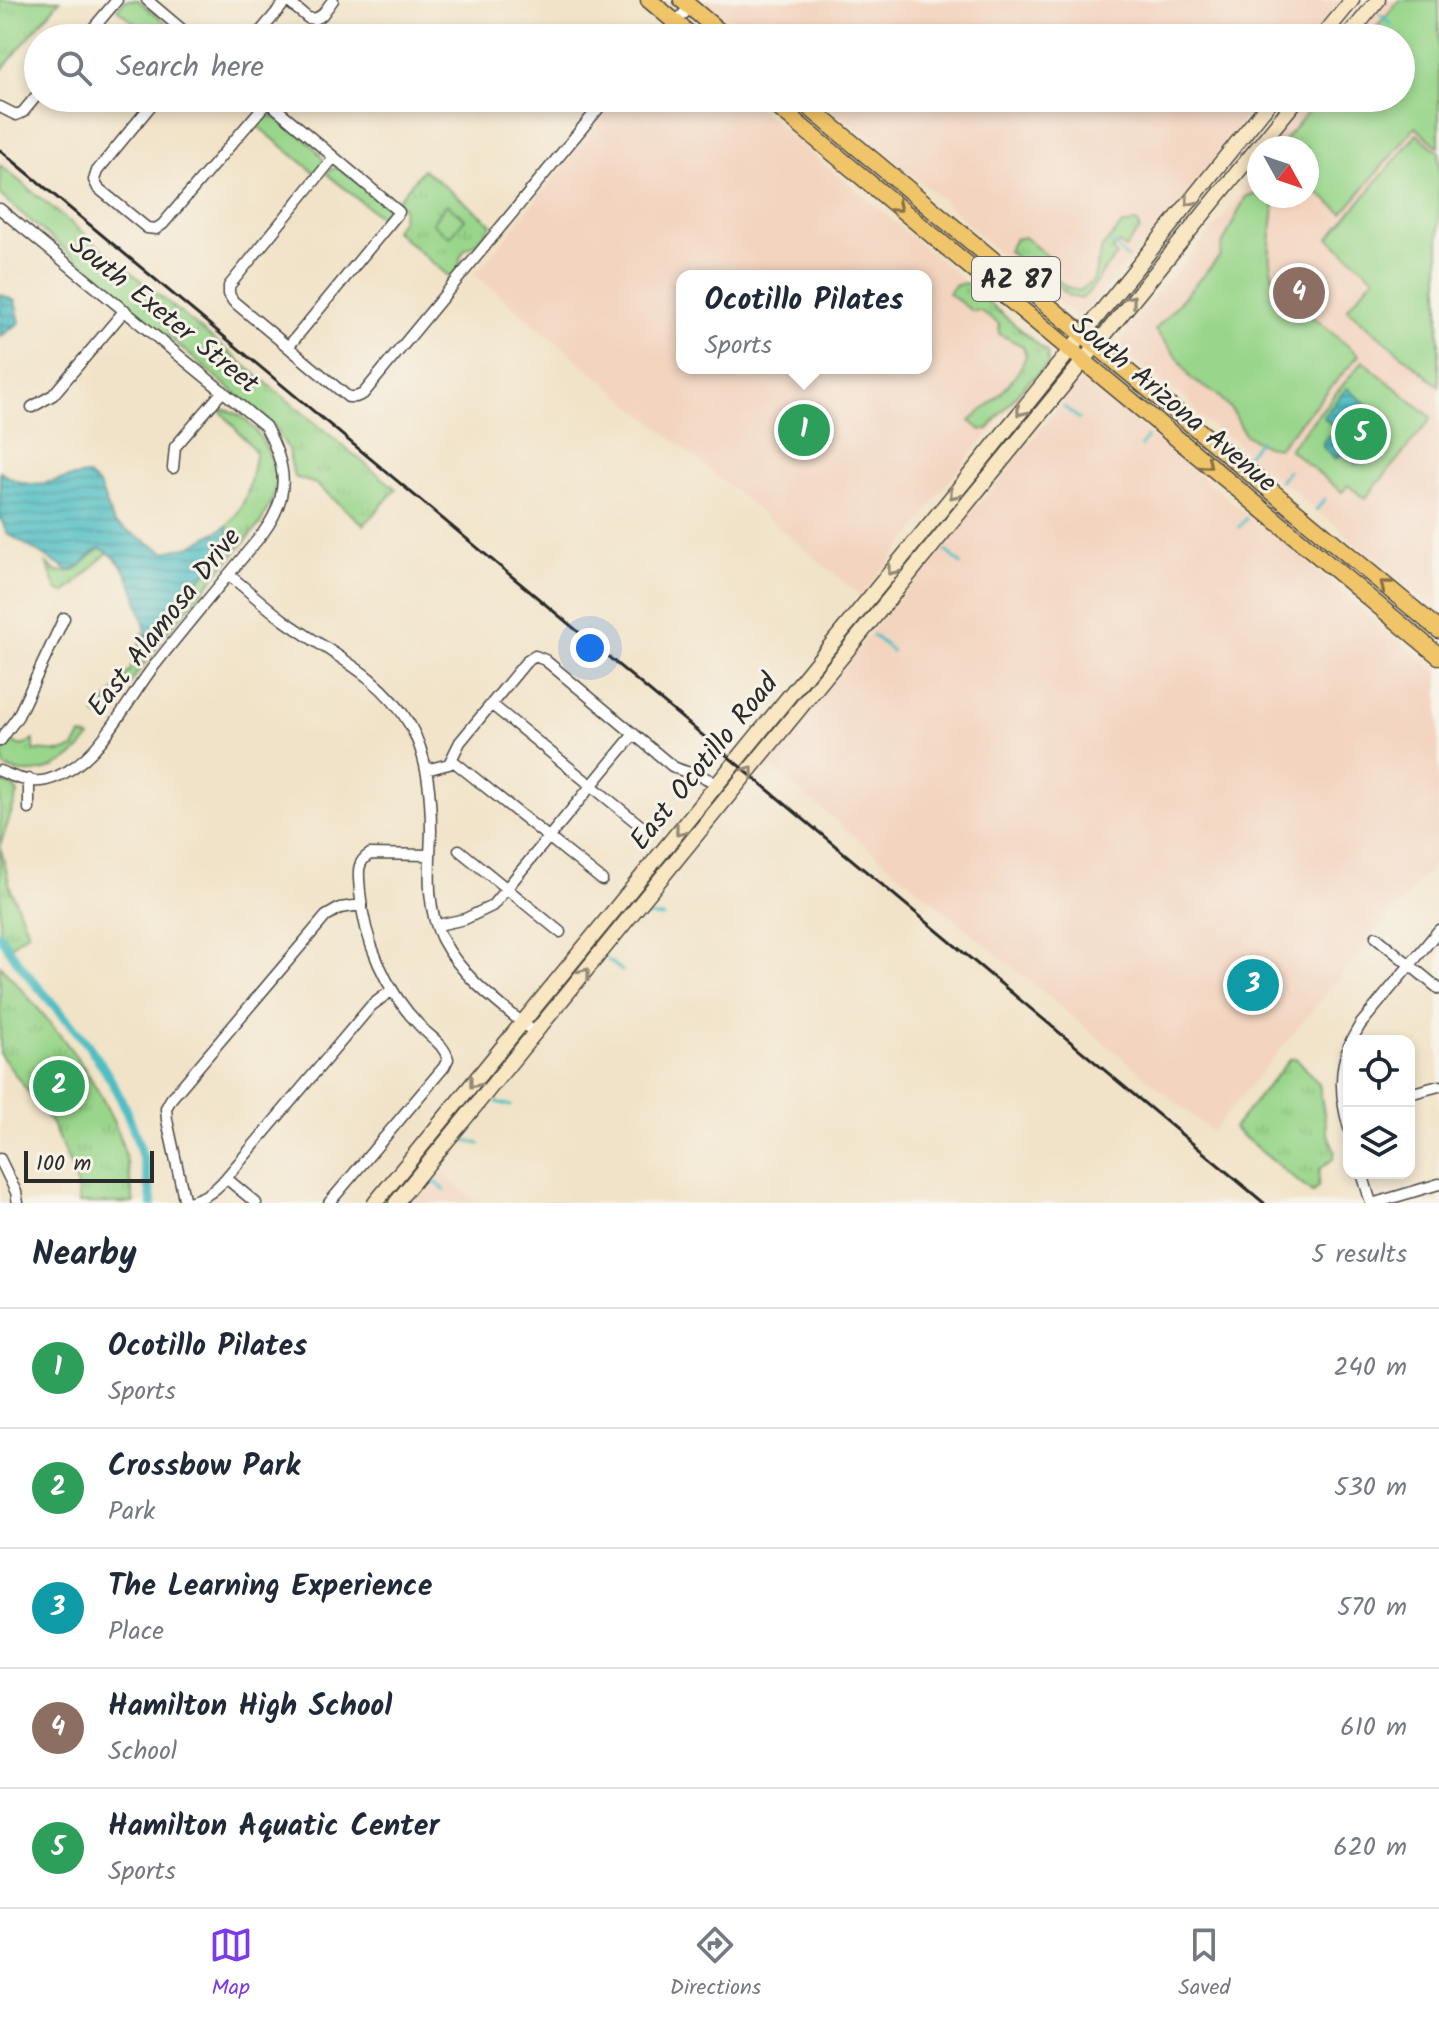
<!DOCTYPE html>
<html lang="en">
<head>
<meta charset="utf-8">
<style>
  body { margin:0; font-family:Kalam,sans-serif; background:#f2f2f3; color:#1f2937 }
  .controls { position:absolute; right:24px; bottom:24px; display:grid; overflow:hidden; border-radius:16px; box-shadow:0 4px 12px #0003 }
  .controls button { width:72px; height:72px; display:grid; place-items:center; padding:0; border:0; border-bottom:2px solid #e0e1e3; background:#fff; color:#1f2937; font:40px sans-serif }
  .compass { position:absolute; left:1247px; top:136px; width:72px; height:72px; border-radius:50%; background:#fff; box-shadow:0 4px 12px #0003; rotate:130deg }
  .scale { position:absolute; left:24px; bottom:20px; width:130px; box-sizing:border-box; padding-left:8px; border:4px solid #2b2b2b; border-top:0; font-size:22px; line-height:28px; white-space:nowrap; color:#2b2b2b; -webkit-text-stroke:6px #f7f3e8; paint-order:stroke }
  .you { position:absolute; left:590px; top:648px; width:28px; height:28px; margin:-20px; border:6px solid #fff; border-radius:50%; background:#1a73e8; box-shadow:0 0 0 12px #1a73e833 }
  .badge { display:grid; place-items:center; width:52px; height:52px; border-radius:50%; background:#7c3aed; color:#fff; font-size:26px; font-weight:700 }
  .pin { position:absolute; translate:-50% -50%; border:4px solid #fff; box-shadow:0 2px 8px #0006 }
  .popup { position:absolute; left:676px; top:270px; width:256px; height:104px; box-sizing:border-box; display:grid; place-content:center; border-radius:16px; background:#fff; filter:drop-shadow(0 2px 6px #0005); font-size:26px; white-space:nowrap; color:#747a83 }
  .popup b { font-size:30px; color:#1f2937 }
  .popup::after { content:''; position:absolute; left:50%; top:100%; margin-left:-16px; border:16px solid transparent; border-top-color:#fff }
  .list { margin:0; padding:0; list-style:none }
  h2 { display:flex; justify-content:space-between; align-items:center; height:104px; margin:0; padding:0 32px; font-size:34px }
  h2 small { font-size:26px; font-weight:400; color:#747a83 }
  .list li { display:grid; grid-template-columns:52px 1fr auto; gap:24px; align-items:center; box-sizing:border-box; height:120px; padding:0 32px; border-top:2px solid #e0e1e3 }
  .list b { display:block; font-size:30px; white-space:nowrap }
  .list p { margin:0; font-size:26px; white-space:nowrap; color:#747a83 }
  .list em { font-size:26px; font-style:normal; color:#747a83 }
  .icon { flex:none; width:44px; height:44px; fill:none; stroke:currentColor; stroke-width:2; stroke-linecap:round; stroke-linejoin:round }
  .map { position:relative; flex:none; width:1439px; height:1203px; overflow:hidden }
  .search { position:absolute; background:#fff; box-shadow:0 4px 12px #0003; left:24px; right:24px; top:24px; height:88px; display:flex; align-items:center; gap:20px; box-sizing:border-box; padding:0 28px; border-radius:44px; color:#747a83; font-size:30px }
  .sheet { height:704px; background:#fff }
  nav { display:flex; justify-content:space-around; align-items:center; box-sizing:border-box; height:112px; border-top:2px solid #e0e1e3; background:#fff; font-size:22px; color:#747a83 }
  nav a { display:grid; justify-items:center; gap:4px }
  nav .on { color:#7c3aed }
  .map>svg:first-child { display:block }
  .built { fill:#f3d4bf; fill-rule:evenodd }
  .grass { fill:url(#grass-tufts); stroke:#62805b; stroke-width:2 }
  .pitch { fill:#99d68b; stroke:#62805b; stroke-width:2 }
  .water { fill:url(#water-rules); stroke:#3d7477; stroke-width:2 }
  .lines { fill:none; stroke-linecap:round; stroke-linejoin:round }
  .stream { stroke:#4fbec3; stroke-width:3 }
  .canal { stroke:#4fbec3; stroke-width:9 }
  .street-casing { stroke:#494743; stroke-width:13 }
  .secondary-casing { stroke:#494743; stroke-width:17 }
  .primary-casing { stroke:#494743; stroke-width:19 }
  .street { stroke:#fff; stroke-width:10 }
  .secondary { stroke:#f9e7c3; stroke-width:14 }
  .primary { stroke:#f0c469; stroke-width:16 }
  .rail { stroke:#2b2b2b; stroke-width:3 }
  .oneway { stroke:#928977 }
  .oneway2 { stroke:#847047 }
  .labels { text-anchor:middle; stroke-width:6; stroke-linejoin:round; paint-order:stroke }
  .shield { fill:#f7f3e8; stroke:#686764; stroke-width:2 }
  .shield-label { font-size:26px; font-weight:bold; fill:#2b2b2b }
  .street-label { font-size:28px; fill:#2b2b2b; stroke:#f7f3e8 }
</style>
</head>
<body>
<div class="map">
<svg width="1439" height="1203" viewBox="0 0 1439 1203">
  <defs>
    <pattern id="grass-tufts" width="24" height="20" patternUnits="userSpaceOnUse" patternTransform="scale(2)"><rect width="24" height="20" fill="#99d68b"/><path d="M3 7l-1-3M5 7V3M7 7l1-3M15 17l-1-3M17 17v-4M19 17l1-3" fill="none" stroke="#84b878"/></pattern>
    <pattern id="water-rules" width="6" height="5" patternUnits="userSpaceOnUse" patternTransform="scale(2)"><rect width="6" height="5" fill="#4fbec3"/><path d="M0 2.5h6" fill="none" stroke="#429b9f"/></pattern>
  </defs>
  <rect width="100%" height="100%" fill="#f7f3e8"/>
  <filter id="ink" filterUnits="userSpaceOnUse"><feTurbulence type="fractalNoise" baseFrequency=".0125" numOctaves="2"/><feDisplacementMap in="SourceGraphic" scale="16" xChannelSelector="R" yChannelSelector="G"/><feConvolveMatrix kernelMatrix="1 2 1 2 8 2 1 2 1" color-interpolation-filters="sRGB"/></filter>
  <filter id="wash" filterUnits="userSpaceOnUse"><feTurbulence type="fractalNoise" baseFrequency=".006" numOctaves="4" result="noise"/><feDisplacementMap in="SourceGraphic" scale="32" xChannelSelector="R" yChannelSelector="G"/><feGaussianBlur stdDeviation="1.8" result="paint"/><feColorMatrix in="noise" values="0 0 0 0 0 0 0 0 0 0 0 0 0 0 0 0 0 1.4 0 .05"/><feComposite in="paint" operator="in"/></filter>
  <g filter="url(#wash)">
    <rect width="100%" height="100%" fill="#f1e3c8"/>
    <path class="built" d="M 703,0 L 1343,0 L 1313,38 L 748,38 Z
      M 1386,0 L 1439,0 L 1439,608 L 1405,585 L 1389,568 L 1370,556 L 1350,540 L 1338,526 L 1302,501 L 1295,490 L 1282,484 L 1244,452 L 1234,439 L 1224,435 L 1199,416 L 1188,399 L 1168,388 L 1121,349 L 1123,338 L 1130,324 L 1209,235 L 1240,196 L 1259,163 L 1259,196 L 1307,196 L 1307,148 L 1268,148 L 1307,98 L 1401,98 L 1401,38 L 1356,38 Z
      M 619,98 L 747,98 L 1051,354 L 1048,367 L 1026,388 L 988,433 L 936,498 L 918,527 L 861,596 L 473,273 L 480,269 ZM 682,276 L 926,276 L 926,368 L 682,368 Z
      M 819,98 L 1259,98 L 1243,118 L 1223,151 L 1167,221 L 1124,266 L 1087,312 L 1078,316 L 1070,312 L 986,242 L 944,201 Z
      M 1089,380 L 1114,405 L 1258,524 L 1284,539 L 1325,579 L 1439,674 L 1439,857 L 1212,1132 L 765,762 L 804,720 L 874,628 L 947,544 L 962,520 L 985,498 L 1078,383 Z
      M 442,1173 L 462,1189 L 479,1203 L 414,1203 Z"/>
    <path class="grass" d="M 0,0 L 60,0 L 0,72 Z
      M 125,0 L 138,0 L 185,38 L 152,38 L 117,9 Z
      M 264,115 C 280,115 318,146 324,162 L 315,173 L 255,124 Z
      M 0,165 L 396,489 L 364,525 L 316,484 L 294,477 L 288,449 L 274,426 L 0,195 Z
      M 340,168 L 387,206 L 390,215 L 386,222 L 327,174 L 331,169 Z
      M 423,169 L 492,224 L 476,244 L 465,249 L 460,258 L 460,266 L 452,279 L 394,230 L 402,220 L 403,208 L 397,201 Z
      M 1133,222 L 1138,223 L 1140,230 L 1125,248 L 1119,243 L 1112,250 L 1117,256 C 1100,270 1097,288 1081,299 L 1069,296 L 1049,278 L 1040,277 L 1008,251 L 1015,239 L 1024,237 L 1056,263 L 1052,275 L 1065,286 L 1079,291 L 1093,281 L 1102,248 L 1122,225 L 1130,225 Z
      M 965,283 L 1047,352 L 1048,364 L 1024,386 L 988,429 L 981,430 L 970,421 C 991,404 1016,382 1026,356 L 1023,346 L 999,334 L 999,324 L 980,311 L 972,311 L 948,293 L 954,286 Z
      M 219,409 C 250,410 276,455 276,483 C 275,498 266,511 260,524 L 165,635 L 160,628 L 226,548 L 229,533 L 227,526 C 250,502 249,484 256,452 Z
      M 100,548 L 109,552 C 92,565 81,582 64,593 L 57,590 L 47,564 L 57,572 L 74,571 Z
      M 143,633 L 147,638 L 155,633 L 162,640 L 104,719 L 95,715 C 108,700 119,686 130,670 C 136,660 138,644 143,633 Z
      M 81,735 L 90,738 C 69,765 38,780 5,768 L 2,755 L 7,747 L 14,743 L 22,746 L 34,740 L 34,750 L 61,752 L 74,748 Z
      M 0,782 L 14,787 L 18,793 L 0,846 L 11,890 L 28,932 L 9,947 L 0,932 Z
      M 0,965 C 50,1021 104,1080 125,1154 C 129,1170 131,1187 134,1203 L 79,1203 L 75,1176 L 52,1124 L 0,1054 Z
      M 1295,1058 C 1301,1061 1312,1077 1319,1084 L 1327,1132 L 1335,1151 L 1333,1159 L 1320,1169 L 1318,1187 L 1312,1193 L 1233,1128 L 1290,1059 Z"/>
    <path class="pitch" d="M 1399,0 L 1439,0 L 1439,147 L 1415,127 L 1343,213 L 1307,184 L 1307,148 L 1278,148 L 1319,98 L 1401,98 L 1401,38 L 1368,38 Z
      M 1417,134 L 1439,152 L 1439,386 L 1347,309 L 1374,277 L 1329,238 Z
      M 1256,194 L 1267,197 L 1274,205 C 1272,234 1262,267 1281,291 L 1359,355 L 1278,448 L 1266,446 L 1245,435 L 1234,413 L 1218,395 L 1191,379 L 1179,359 L 1155,330 L 1220,256 L 1222,245 L 1246,196 Z
      M 447,204 L 465,219 L 450,237 L 432,223 Z
      M 1363,361 L 1432,418 L 1365,499 L 1348,485 L 1342,492 L 1289,449 Z"/>
    <path class="water" d="M 0,294 L 15,301 L 20,322 L 0,337 Z
      M 1347,388 L 1371,408 L 1356,427 L 1361,431 L 1366,425 L 1384,439 L 1365,462 L 1356,464 L 1341,454 L 1336,459 L 1323,447 L 1323,442 L 1328,436 L 1337,436 L 1345,426 L 1349,428 L 1345,417 L 1335,427 L 1323,417 Z
      M 0,471 C 31,496 52,478 87,475 L 99,485 L 114,523 L 165,552 L 191,546 L 227,526 L 229,533 L 226,548 L 160,628 L 148,638 C 139,608 132,561 100,548 C 88,554 82,569 69,571 L 7,533 L 0,517 Z"/>
    <g class="lines">
      <path class="stream" d="M 1380,15 L 1391,24
        M 1113,244 L 1127,258
        M 1064,407 L 1079,419
        M 1141,446 L 1147,437
        M 1248,454 L 1259,441
        M 1280,481 L 1288,471
        M 1316,510 L 1325,499
        M 1239,527 L 1246,519
        M 946,551 L 961,564
        M 873,635 L 892,651
        M 644,916 L 663,917
        M 608,960 L 622,971
        M 497,1102 L 511,1106
        M 462,1140 L 480,1144
        M 431,1179 L 445,1190"/>
      <path class="canal" d="M 0,935 C 24,976 59,1008 88,1045 C 123,1091 144,1147 152,1203"/>
    </g>
  </g>
  <g filter="url(#ink)">
    <g class="lines">
      <g class="street-casing">
        <path id="street" d="M 147,0 L 192,38
          M 286,0 L 308,18 L 314,19 L 322,15 L 333,0
          M 85,38 L 117,0
          M 255,38 L 287,0
          M 661,38 L 690,7
          M 157,98 L 97,171 L 94,180 L 98,188 L 147,228 L 156,229 L 163,224 L 268,101
          M 264,98 L 399,212 L 288,347
          M 0,107 L 16,115 L 23,112 L 38,94
          M 334,157 L 229,286 L 229,294 L 233,301 L 348,397 L 356,397 L 363,394 L 607,98
          M 0,209 L 265,426 C 287,466 291,495 263,533 C 227,577 189,621 154,666 C 124,704 98,766 47,780 C 33,784 13,777 0,771
          M 32,407 L 53,395 L 125,310
          M 173,468 L 175,447 L 223,391
          M 229,575 C 248,590 266,607 285,621 C 330,653 382,676 410,725 C 428,757 431,795 431,831 C 430,867 425,905 442,939 C 463,979 501,1005 535,1033
          M 491,704 L 646,830
          M 0,741 L 18,716 L 64,618
          M 452,760 L 602,880
          M 426,770 L 449,764 L 460,742 L 526,662 L 535,656 L 545,660 L 672,766 C 690,776 699,771 717,785
          M 29,809 L 29,779
          M 459,850 L 560,932
          M 438,925 L 465,919 L 492,906 L 634,734
          M 1376,937 L 1439,989
          M 1351,1041 L 1360,1025 L 1439,930
          M 1349,1046 C 1338,1073 1341,1101 1349,1128
          M 1409,1094 L 1439,1086
          M 0,1159 L 16,1192 L 18,1203
          M 1362,1173 L 1371,1203
          M 185,1203 L 167,1120 L 166,1108 L 171,1099 L 326,916 L 340,908 L 361,905
          M 185,1203 C 204,1198 213,1193 226,1178
          M 256,1203 L 226,1178 L 371,1006 L 392,990
          M 329,1203 L 444,1067 L 448,1059 C 444,1044 430,1037 420,1026 C 386,991 364,941 360,892 C 359,875 355,863 370,854 L 429,855
          M 1375,1203 L 1439,1184"/>
      </g>
      <g class="secondary-casing">
        <path id="secondary" d="M 1321,38 L 1352,0
          M 1347,38 L 1378,0
          M 375,1203 L 973,471 L 1273,98
          M 396,1203 L 1298,98"/>
      </g>
      <g class="primary-casing">
        <path id="primary" d="M 649,0 L 694,38
          M 682,0 L 727,38
          M 767,98 L 1439,656
          M 798,98 L 1439,630"/>
      </g>
      <use href="#street" class="street"/>
      <use href="#secondary" class="secondary"/>
      <use href="#primary" class="primary"/>
      <path class="rail" d="M 0,150 L 1264,1203"/>
    </g>
    <defs><path id="oneway-chevron" d="M-2-3.5L2.5 0L-2 3.5" fill="none" stroke-width="1.6" stroke-linecap="round" stroke-linejoin="round" transform="scale(2)"/></defs>
    <g class="oneway">
      <use href="#oneway-chevron" transform="translate(1190 201) rotate(129)"/>
      <use href="#oneway-chevron" transform="translate(1131 300) rotate(-51)"/>
      <use href="#oneway-chevron" transform="translate(1021 411) rotate(129)"/>
      <use href="#oneway-chevron" transform="translate(954 494) rotate(129)"/>
      <use href="#oneway-chevron" transform="translate(892 570) rotate(129)"/>
      <use href="#oneway-chevron" transform="translate(749 771) rotate(-51)"/>
      <use href="#oneway-chevron" transform="translate(680 831) rotate(129)"/>
      <use href="#oneway-chevron" transform="translate(585 973) rotate(-51)"/>
      <use href="#oneway-chevron" transform="translate(474 1083) rotate(129)"/>
    </g>
    <g class="oneway2">
      <use href="#oneway-chevron" transform="translate(897 207) rotate(40)"/>
      <use href="#oneway-chevron" transform="translate(1207 464) rotate(40)"/>
      <use href="#oneway-chevron" transform="translate(1385 585) rotate(-140)"/>
    </g>
  </g>
  <g class="labels">
    <rect class="shield" x="972" y="257" width="88" height="44" rx="6"/>
    <g class="shield-label">
      <text x="1016" y="288">AZ 87</text>
    </g>
    <g class="street-label">
      <text transform="translate(165 313) rotate(39)" y="10">South Exeter Street</text>
      <text transform="translate(1175 403) rotate(40)" y="10">South Arizona Avenue</text>
      <text transform="translate(163 621) rotate(-52)" y="10">East Alamosa Drive</text>
      <text transform="translate(703 761) rotate(-51)" y="10">East Ocotillo Road</text>
    </g>
  </g>
</svg>
<div class="controls">
<button><svg class="icon" aria-label="locate" viewBox="0 0 24 24"><circle cx="12" cy="12" r="6"/><path d="M12 2v4M12 18v4M2 12h4M18 12h4"/></svg></button>
<button><svg class="icon" aria-label="layers" viewBox="0 0 24 24"><path d="M12 4l9 5-9 5-9-5zM3 14l9 5 9-5"/></svg></button>
</div>
<svg class="compass" viewBox="-18 -18 36 36"><path d="M0-13l5 13h-10z" fill="#e53935"/><path d="M0 13l5-13h-10z" fill="#747a83"/></svg>
<div class="scale">100 m</div>
<div class="you"></div>
<div class="pin badge" style="left:804px;top:430px;background:#2e9e5b">1</div>
<div class="popup"><b>Ocotillo Pilates</b>Sports</div>
<div class="pin badge" style="left:59px;top:1086px;background:#2e9e5b">2</div>
<div class="pin badge" style="left:1253px;top:985px;background:#0f9aa8">3</div>
<div class="pin badge" style="left:1299px;top:293px;background:#8d6e63">4</div>
<div class="pin badge" style="left:1361px;top:434px;background:#2e9e5b">5</div>
<div class="search"><svg class="icon" aria-label="search" viewBox="0 0 24 24"><circle cx="10" cy="10" r="6"/><path d="M15 15l6 6"/></svg>Search here</div>
</div>
<section class="sheet">
<h2>Nearby<small>5 results</small></h2>
<ul class="list">
<li><span class="badge" style="background:#2e9e5b">1</span><div><b>Ocotillo Pilates</b><p>Sports</p></div><em>240 m</em></li>
<li><span class="badge" style="background:#2e9e5b">2</span><div><b>Crossbow Park</b><p>Park</p></div><em>530 m</em></li>
<li><span class="badge" style="background:#0f9aa8">3</span><div><b>The Learning Experience</b><p>Place</p></div><em>570 m</em></li>
<li><span class="badge" style="background:#8d6e63">4</span><div><b>Hamilton High School</b><p>School</p></div><em>610 m</em></li>
<li><span class="badge" style="background:#2e9e5b">5</span><div><b>Hamilton Aquatic Center</b><p>Sports</p></div><em>620 m</em></li>
</ul>
</section>
<nav>
<a class="on"><svg class="icon" aria-label="map" viewBox="0 0 24 24"><path d="M3 6l6-2 6 2 6-2v14l-6 2-6-2-6 2zM9 4v14M15 6v14"/></svg>Map</a>
<a><svg class="icon" aria-label="directions" viewBox="0 0 24 24"><path d="M12 3l9 9-9 9-9-9zM9 14v-3h6M13 9l2 2-2 2"/></svg>Directions</a>
<a><svg class="icon" aria-label="saved" viewBox="0 0 24 24"><path d="M7 4h10v16l-5-4-5 4z"/></svg>Saved</a>
</nav>
</body>
</html>
